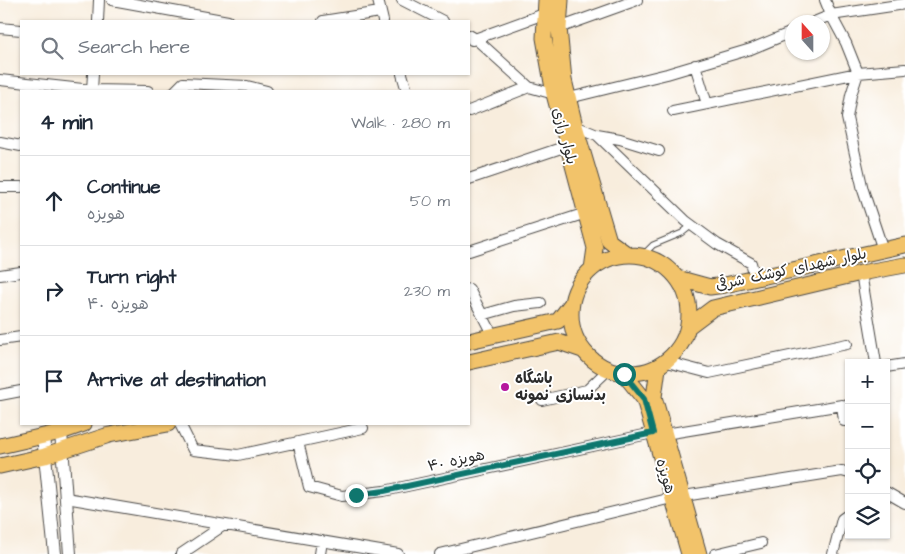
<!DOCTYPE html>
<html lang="en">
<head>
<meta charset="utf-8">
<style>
  body { margin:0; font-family:"Architects Daughter","Playpen Sans Arabic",sans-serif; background:#f2f2f3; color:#1f2937 }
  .controls { position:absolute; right:15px; bottom:15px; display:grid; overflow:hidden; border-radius:0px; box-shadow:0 1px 4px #0004 }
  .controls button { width:45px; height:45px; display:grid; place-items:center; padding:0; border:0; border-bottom:1px solid #e0e1e3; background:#fff; color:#1f2937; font:25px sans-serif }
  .compass { position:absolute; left:785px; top:15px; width:45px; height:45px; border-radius:50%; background:#fff; box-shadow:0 1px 4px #0004; rotate:339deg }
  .stop { position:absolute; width:15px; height:15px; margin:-11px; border:4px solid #0f766e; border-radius:50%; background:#fff }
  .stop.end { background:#0f766e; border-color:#fff; box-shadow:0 1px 5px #0008 }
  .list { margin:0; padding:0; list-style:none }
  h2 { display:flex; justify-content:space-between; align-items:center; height:65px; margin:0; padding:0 20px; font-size:21px }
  h2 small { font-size:16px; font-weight:400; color:#747a83 }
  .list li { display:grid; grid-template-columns:32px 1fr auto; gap:15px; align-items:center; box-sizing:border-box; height:90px; padding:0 20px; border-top:1px solid #e0e1e3 }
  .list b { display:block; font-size:19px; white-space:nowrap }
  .list p { margin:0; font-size:16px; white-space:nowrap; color:#747a83 }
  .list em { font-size:16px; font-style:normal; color:#747a83 }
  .icon { flex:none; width:28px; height:28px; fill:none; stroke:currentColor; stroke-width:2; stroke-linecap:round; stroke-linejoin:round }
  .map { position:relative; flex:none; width:905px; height:554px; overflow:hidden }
  .search { position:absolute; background:#fff; box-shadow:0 1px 4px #0004; left:20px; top:20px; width:450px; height:55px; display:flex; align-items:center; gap:12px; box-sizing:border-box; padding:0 18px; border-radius:0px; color:#747a83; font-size:19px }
  .panel { position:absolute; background:#fff; box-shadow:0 1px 4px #0004; left:20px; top:90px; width:450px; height:335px; border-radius:0px }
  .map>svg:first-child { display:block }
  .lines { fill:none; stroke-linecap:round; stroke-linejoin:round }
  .service-casing { stroke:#4a4846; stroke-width:7 }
  .minor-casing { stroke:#4a4846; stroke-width:12 }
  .tertiary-casing { stroke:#4a4846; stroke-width:14 }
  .primary-casing { stroke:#4a4846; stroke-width:17 }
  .service { stroke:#fff; stroke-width:5 }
  .minor { stroke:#fff; stroke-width:10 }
  .tertiary { stroke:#fff; stroke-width:12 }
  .primary { stroke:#f2c36a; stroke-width:15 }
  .route { stroke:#0f766e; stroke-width:6 }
  .poi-dot { fill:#b5179e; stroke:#fff; stroke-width:2 }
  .labels { text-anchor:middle; stroke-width:4; stroke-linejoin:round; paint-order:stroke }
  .street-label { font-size:15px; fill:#2b2b2b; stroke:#fff }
  .poi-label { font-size:15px; font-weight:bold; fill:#2b2b2b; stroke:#fff; text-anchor:start }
</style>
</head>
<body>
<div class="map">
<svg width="905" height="554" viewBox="0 0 905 554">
  <rect width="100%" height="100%" fill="#fff"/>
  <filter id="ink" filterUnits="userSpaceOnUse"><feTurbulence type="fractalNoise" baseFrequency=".02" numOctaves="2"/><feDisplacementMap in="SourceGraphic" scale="10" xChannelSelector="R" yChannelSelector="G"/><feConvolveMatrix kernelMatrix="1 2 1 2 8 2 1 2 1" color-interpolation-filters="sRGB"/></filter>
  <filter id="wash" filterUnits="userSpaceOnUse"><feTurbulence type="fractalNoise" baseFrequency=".0096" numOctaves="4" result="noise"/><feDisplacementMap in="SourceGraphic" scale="20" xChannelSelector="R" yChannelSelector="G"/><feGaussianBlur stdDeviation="1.12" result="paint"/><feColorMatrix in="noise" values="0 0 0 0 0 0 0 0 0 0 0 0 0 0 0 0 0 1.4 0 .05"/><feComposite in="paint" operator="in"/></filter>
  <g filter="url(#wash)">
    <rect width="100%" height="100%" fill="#f8eddd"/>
  </g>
  <g filter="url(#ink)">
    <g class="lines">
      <g class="service-casing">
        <path id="service" d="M 642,256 L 653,245 L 682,233 L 692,225"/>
      </g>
      <g class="minor-casing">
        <path id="minor" d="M 112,0 L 228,21
          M 378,0 L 383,21
          M 402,0 L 443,21
          M 825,0 L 831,15 L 846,43 L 858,73 L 851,95 L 847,118 L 863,190 L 883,250
          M 98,21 L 99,0
          M 323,21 L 380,12
          M 814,22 L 831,15 L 905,4
          M 0,28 L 21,30
          M 559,28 L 637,0
          M 469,35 L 476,39 L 529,87 L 554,94
          M 472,40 L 544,14
          M 695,65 L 707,104
          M 402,74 L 407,91
          M 0,80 L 92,90 L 93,74
          M 92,90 L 148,91
          M 175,91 L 183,83 L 247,86 L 267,91
          M 569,98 L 667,74 L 751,49 L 792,32
          M 469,111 L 529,87
          M 673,111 L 858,73 L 905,69
          M 575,126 L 597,135 L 686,221 L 717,244 L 751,263 L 755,278
          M 597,135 L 620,139 L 659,151
          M 0,142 L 21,146
          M 469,179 L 567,146
          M 0,187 L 21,187
          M 469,251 L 586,213
          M 861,273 L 876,363
          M 0,275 L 21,272
          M 469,289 L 493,336
          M 482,315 L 514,306 L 541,303
          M 0,340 L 21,337
          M 667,362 L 709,373 L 847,344
          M 886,367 L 905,364
          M 0,395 L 21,391
          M 542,400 L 587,390 L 608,370
          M 180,424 L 193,450 L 238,455 L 363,428
          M 665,434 L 842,405 L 844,421 L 849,421
          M 298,442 L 309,487 L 342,496 L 384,491 L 653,433
          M 886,492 L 905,503
          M 684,496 L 842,471 L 849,473
          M 66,498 L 398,554
          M 181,554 L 224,525
          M 320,554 L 322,541
          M 440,554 L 672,498
          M 715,554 L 761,543
          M 833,554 L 842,519 L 849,514"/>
      </g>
      <g class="tertiary-casing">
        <path id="tertiary" d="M 61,432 L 70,554
          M 43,436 L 55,554"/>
      </g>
      <g class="primary-casing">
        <path id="primary" d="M 546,0 L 544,38 L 554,94 L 595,248 L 592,269
          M 561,0 L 559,28 L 564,80 L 575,126 L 609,241 L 627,254
          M571 314a59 59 0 1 1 118 0a59 59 0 1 1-118 0Z
          M 677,278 L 710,287 L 725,285 L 905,245
          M 689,326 L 713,308 L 861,273 L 905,265
          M 469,341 L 558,321 L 572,303
          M 469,362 L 559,342 L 582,350
          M 658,368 L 654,397 L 699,554
          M 624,374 L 644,399 L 689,554
          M 0,446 L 61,432 L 84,424
          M 0,466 L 45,456 L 109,435 L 168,424"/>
      </g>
      <use href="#service" class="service"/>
      <use href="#minor" class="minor"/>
      <use href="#tertiary" class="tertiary"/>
      <use href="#primary" class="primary"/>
    </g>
  </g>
  <g class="lines" filter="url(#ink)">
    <path class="route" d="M 356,495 L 384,491 L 653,433 L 644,399 L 624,374"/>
  </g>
  <circle class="poi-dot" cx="505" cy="387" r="5"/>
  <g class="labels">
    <g class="street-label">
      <text transform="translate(565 136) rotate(75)" y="5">بلوار رازی</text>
      <text transform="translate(791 269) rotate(-12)" y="5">بلوار شهدای کوشک شرقی</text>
      <text transform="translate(456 460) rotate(-12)" y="5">هویزه ۴۰</text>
      <text transform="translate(666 476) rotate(74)" y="5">هویزه</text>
    </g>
    <g class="poi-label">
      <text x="515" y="383">باشگاه<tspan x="515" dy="17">بدنسازی نمونه</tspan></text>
    </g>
  </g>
</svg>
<div class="controls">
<button>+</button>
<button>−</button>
<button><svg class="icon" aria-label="locate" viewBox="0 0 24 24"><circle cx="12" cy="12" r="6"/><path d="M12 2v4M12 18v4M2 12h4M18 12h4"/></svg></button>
<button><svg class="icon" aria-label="layers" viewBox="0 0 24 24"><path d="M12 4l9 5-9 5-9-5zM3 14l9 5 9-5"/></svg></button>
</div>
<svg class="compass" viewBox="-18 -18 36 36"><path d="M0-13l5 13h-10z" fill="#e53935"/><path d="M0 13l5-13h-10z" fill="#747a83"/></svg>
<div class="stop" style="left:624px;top:374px"></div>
<div class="stop end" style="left:356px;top:495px"></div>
<div class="search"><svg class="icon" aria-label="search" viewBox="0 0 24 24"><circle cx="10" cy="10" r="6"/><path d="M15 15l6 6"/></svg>Search here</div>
<section class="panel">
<h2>4 min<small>Walk · 280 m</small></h2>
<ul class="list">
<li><svg class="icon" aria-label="ahead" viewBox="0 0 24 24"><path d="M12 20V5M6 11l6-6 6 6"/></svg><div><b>Continue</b><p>هویزه</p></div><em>50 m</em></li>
<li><svg class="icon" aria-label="right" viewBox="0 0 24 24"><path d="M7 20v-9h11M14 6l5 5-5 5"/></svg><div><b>Turn right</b><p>هویزه ۴۰</p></div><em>230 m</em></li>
<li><svg class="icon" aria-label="arrive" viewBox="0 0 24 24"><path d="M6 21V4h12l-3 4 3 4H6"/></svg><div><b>Arrive at destination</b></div></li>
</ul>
</section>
</div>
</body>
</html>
